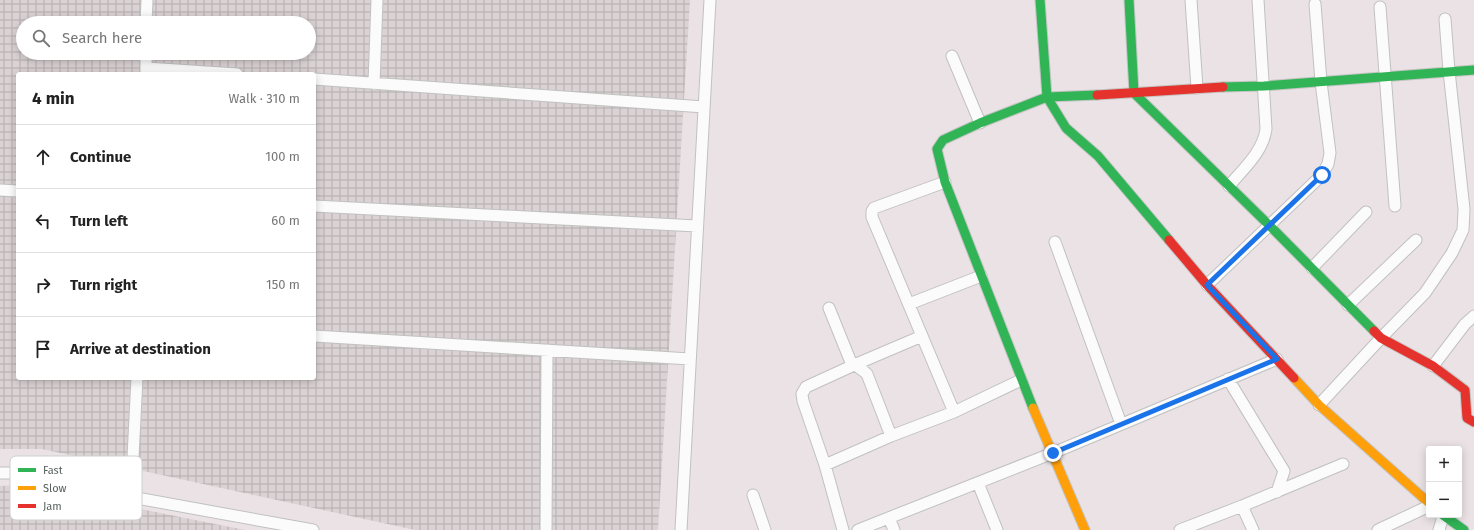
<!DOCTYPE html>
<html lang="en">
<head>
<meta charset="utf-8">
<style>
  body { margin:0; font-family:"Fira Sans",sans-serif; background:#f6f6f6; color:#222 }
  .controls { position:absolute; right:12px; bottom:12px; display:grid; overflow:hidden; border-radius:4px; box-shadow:0 2px 10px #0003 }
  .controls button { width:36px; height:36px; display:grid; place-items:center; padding:0; border:0; border-bottom:1px solid #e0e0e0; background:#fff; color:#222; font:20px sans-serif }
  .stop { position:absolute; width:12px; height:12px; margin:-9px; border:3px solid #1a73e8; border-radius:50%; background:#fff }
  .stop.end { background:#1a73e8; border-color:#fff; box-shadow:0 1px 4px #0008 }
  .list { margin:0; padding:0; list-style:none }
  h2 { display:flex; justify-content:space-between; align-items:center; height:52px; margin:0; padding:0 16px; font-size:17px }
  h2 small { font-size:13px; font-weight:400; color:#767676 }
  .list li { display:grid; grid-template-columns:26px 1fr auto; gap:12px; align-items:center; box-sizing:border-box; height:64px; padding:0 16px; border-top:1px solid #e0e0e0 }
  .list b { display:block; font-size:15px; white-space:nowrap }
  .list em { font-size:13px; font-style:normal; color:#767676 }
  .icon { flex:none; width:22px; height:22px; fill:none; stroke:currentColor; stroke-width:2; stroke-linecap:round; stroke-linejoin:round }
  .map { position:relative; flex:none; width:1474px; height:530px; overflow:hidden }
  .search { position:absolute; background:#fff; box-shadow:0 2px 10px #0003; left:16px; top:16px; width:300px; height:44px; display:flex; align-items:center; gap:10px; box-sizing:border-box; padding:0 14px; border-radius:22px; color:#767676; font-size:15px }
  .panel { position:absolute; background:#fff; box-shadow:0 2px 10px #0003; left:16px; top:72px; width:300px; height:308px; border-radius:4px }
  .map>svg:first-child { display:block }
  .industrial { fill:url(#industrial-grid); fill-rule:evenodd }
  .lines { fill:none; stroke-linecap:round; stroke-linejoin:round }
  .street-casing { stroke:#c1c1c1; stroke-width:13 }
  .fast-casing { stroke:#c3c4c3; stroke-width:11 }
  .slow-casing { stroke:#c3c4c3; stroke-width:11 }
  .jam-casing { stroke:#c3c4c3; stroke-width:11 }
  .street { stroke:#fcfbfb; stroke-width:11 }
  .fast { stroke:#30b455; stroke-width:9 }
  .slow { stroke:#ff9f0a; stroke-width:9 }
  .jam { stroke:#e5322d; stroke-width:9 }
  .route { stroke:#1a73e8; stroke-width:5 }
  .key { fill:#fff; stroke:#cdd0ce; stroke-width:1 }
  .key-label { font-size:11px; fill:#58625d }
</style>
</head>
<body>
<div class="map">
<svg width="1474" height="530" viewBox="0 0 1474 530">
  <defs>
    <pattern id="industrial-grid" width="8" height="8" patternUnits="userSpaceOnUse"><rect width="8" height="8" fill="#dad2d4"/><path d="M0 4h8M4 0v8" fill="none" stroke="#b4aeaf"/></pattern>
  </defs>
  <rect width="100%" height="100%" fill="#eae2e4"/>
  <path class="industrial" d="M 0,0 L 690,0 L 658,530 L 415,530 L 42,449 L 0,449 ZM 23,23 L 309,23 L 309,53 L 23,53 ZM 18,74 L 314,74 L 314,378 L 18,378 Z
    M 21,485 L 245,530 L 0,530 L 0,486 Z"/>
  <g class="lines">
    <g class="street-casing">
      <path id="street" d="M 1191,0 L 1197,88
        M 1380,7 L 1395,206
        M 146,23 L 147,0
        M 952,56 L 980,123
        M 146,68 L 237,74
        M 146,74 L 146,53
        M 314,79 L 704,107
        M 374,84 L 377,0
        M 945,182 L 874,208 L 872,211 L 872,217 L 954,412
        M 1229,186 C 1243,169 1263,152 1266,129 L 1258,0
        M 0,190 L 18,191
        M 314,206 L 697,226
        M 1055,242 L 1121,424
        M 1312,268 L 1366,212
        M 1207,285 L 1322,175 L 1328,164 L 1330,153 L 1321,82 L 1315,4
        M 909,304 L 981,276
        M 1348,305 L 1416,240
        M 829,308 L 850,360 C 855,366 862,369 867,374 L 891,436
        M 314,336 L 690,359
        M 1433,366 L 1465,324 L 1474,316
        M 1228,379 L 1284,471 L 1277,492
        M 1319,405 L 1381,338 L 1425,293 L 1452,253 L 1463,230 L 1464,209 L 1449,71 L 1445,19
        M 825,465 L 891,436 L 954,412 L 1021,380
        M 0,473 L 30,473 L 131,497 L 313,530
        M 978,483 L 997,530
        M 753,495 L 765,530
        M 131,497 L 137,378
        M 1242,506 L 1343,464
        M 889,518 L 894,530
        M 546,530 L 547,350
        M 681,530 L 710,0
        M 843,530 L 825,465 L 803,401 L 802,394 L 806,387 L 854,365 L 922,336
        M 858,530 L 1053,453 L 1277,359
        M 1180,530 L 1242,506 L 1253,530
        M 1378,530 L 1429,506
        M 1439,530 L 1443,516"/>
    </g>
    <g class="fast-casing">
      <path id="fast" d="M 1040,0 L 1047,97 L 1066,128 L 1098,156 L 1169,240
        M 1129,0 L 1134,93 L 1269,225 L 1374,331
        M 1223,87 L 1264,86 L 1474,70
        M 1033,408 L 945,182 L 937,149 L 943,140 L 980,123 L 1047,97 L 1097,95
        M 1443,515 L 1464,530"/>
    </g>
    <g class="slow-casing">
      <path id="slow" d="M 1294,378 L 1319,405 L 1429,503
        M 1033,408 L 1085,530"/>
    </g>
    <g class="jam-casing">
      <path id="jam" d="M 1097,95 L 1223,87
        M 1169,240 L 1207,285 L 1294,378
        M 1374,331 L 1381,338 L 1433,366 L 1465,390 L 1467,418 L 1474,422"/>
    </g>
    <use href="#street" class="street"/>
    <use href="#fast" class="fast"/>
    <use href="#slow" class="slow"/>
    <use href="#jam" class="jam"/>
  </g>
  <g class="lines">
    <path class="route" d="M 1053,453 L 1277,359 L 1207,285 L 1322,175"/>
  </g>
  <rect x="10" y="456" width="132" height="64" rx="6" class="key"/>
  <rect x="18" y="468" width="18" height="4" fill="#30b455"/>
  <rect x="18" y="486" width="18" height="4" fill="#ff9f0a"/>
  <rect x="18" y="504" width="18" height="4" fill="#e5322d"/>
  <g class="key-label">
    <text x="43" y="474">Fast</text>
    <text x="43" y="492">Slow</text>
    <text x="43" y="510">Jam</text>
  </g>
</svg>
<div class="controls">
<button>+</button>
<button>−</button>
</div>
<div class="stop" style="left:1322px;top:175px"></div>
<div class="stop end" style="left:1053px;top:453px"></div>
<div class="search"><svg class="icon" aria-label="search" viewBox="0 0 24 24"><circle cx="10" cy="10" r="6"/><path d="M15 15l6 6"/></svg>Search here</div>
<section class="panel">
<h2>4 min<small>Walk · 310 m</small></h2>
<ul class="list">
<li><svg class="icon" aria-label="ahead" viewBox="0 0 24 24"><path d="M12 20V5M6 11l6-6 6 6"/></svg><div><b>Continue</b></div><em>100 m</em></li>
<li><svg class="icon" aria-label="left" viewBox="0 0 24 24"><path d="M17 20v-9H6M10 6l-5 5 5 5"/></svg><div><b>Turn left</b></div><em>60 m</em></li>
<li><svg class="icon" aria-label="right" viewBox="0 0 24 24"><path d="M7 20v-9h11M14 6l5 5-5 5"/></svg><div><b>Turn right</b></div><em>150 m</em></li>
<li><svg class="icon" aria-label="arrive" viewBox="0 0 24 24"><path d="M6 21V4h12l-3 4 3 4H6"/></svg><div><b>Arrive at destination</b></div></li>
</ul>
</section>
</div>
</body>
</html>
